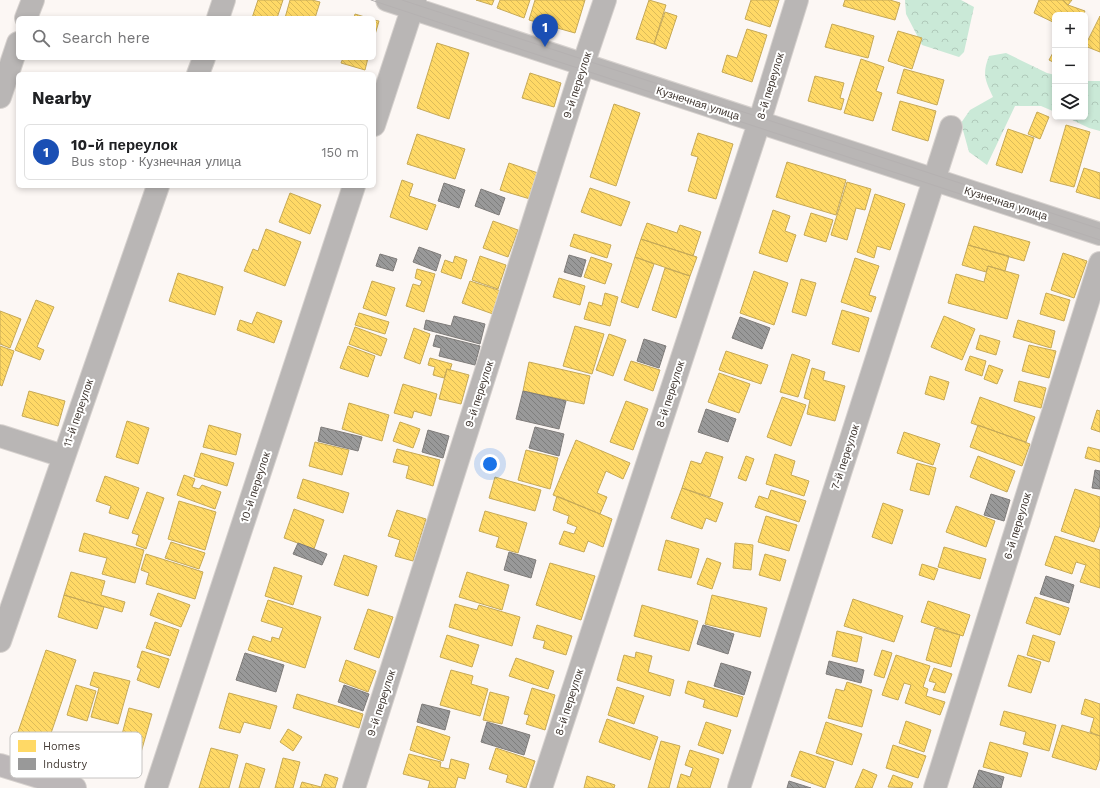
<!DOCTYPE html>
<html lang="en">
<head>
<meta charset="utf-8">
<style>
  body { margin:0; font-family:"Work Sans",sans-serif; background:#f6f6f6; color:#202124 }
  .controls { position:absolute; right:12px; top:12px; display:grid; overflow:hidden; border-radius:6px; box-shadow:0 2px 6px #0003 }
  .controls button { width:36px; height:36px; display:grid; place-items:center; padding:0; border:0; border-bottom:1px solid #e0e0e0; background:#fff; color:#202124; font:20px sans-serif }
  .you { position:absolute; left:490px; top:464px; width:14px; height:14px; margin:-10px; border:3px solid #fff; border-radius:50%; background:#1a73e8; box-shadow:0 0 0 6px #1a73e833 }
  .badge { display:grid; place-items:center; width:26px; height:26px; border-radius:50%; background:#7c3aed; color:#fff; font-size:13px; font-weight:700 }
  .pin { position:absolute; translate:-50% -33px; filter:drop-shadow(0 1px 2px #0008) }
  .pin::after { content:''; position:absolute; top:21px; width:14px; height:12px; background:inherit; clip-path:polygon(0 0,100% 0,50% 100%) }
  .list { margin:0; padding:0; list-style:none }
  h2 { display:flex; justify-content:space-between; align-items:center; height:52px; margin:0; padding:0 16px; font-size:17px }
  h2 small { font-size:13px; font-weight:400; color:#757577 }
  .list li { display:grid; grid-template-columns:26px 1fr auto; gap:12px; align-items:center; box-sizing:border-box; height:56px; margin:0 8px 8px; padding:0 8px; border:1px solid #e0e0e0; border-radius:6px }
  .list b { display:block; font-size:15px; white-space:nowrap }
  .list p { margin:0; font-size:13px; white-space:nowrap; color:#757577 }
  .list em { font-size:13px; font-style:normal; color:#757577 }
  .icon { flex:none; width:22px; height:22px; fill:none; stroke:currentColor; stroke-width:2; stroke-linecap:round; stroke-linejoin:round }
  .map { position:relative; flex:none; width:1100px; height:788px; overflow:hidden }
  .search { position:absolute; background:#fff; box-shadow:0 2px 6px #0003; left:16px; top:16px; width:360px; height:44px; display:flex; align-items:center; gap:10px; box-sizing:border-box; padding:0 14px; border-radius:6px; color:#757577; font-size:15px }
  .panel { position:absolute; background:#fff; box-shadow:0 2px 6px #0003; left:16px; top:72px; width:360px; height:116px; border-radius:6px }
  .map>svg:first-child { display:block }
  .forest { fill:url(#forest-crowns) }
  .homes { fill:url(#homes-back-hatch); stroke:#c6a957 }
  .industry { fill:url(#industry-back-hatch); stroke:#7f7c7a }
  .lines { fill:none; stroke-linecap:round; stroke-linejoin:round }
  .minor-casing { stroke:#d6d1ce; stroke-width:24 }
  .major-casing { stroke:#d6d1ce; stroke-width:24 }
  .minor { stroke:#b9b6b5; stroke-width:22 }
  .major { stroke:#bcb7b8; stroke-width:22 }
  .tram { stroke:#b5b1b1; stroke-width:1 }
  .labels { text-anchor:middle; stroke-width:4; stroke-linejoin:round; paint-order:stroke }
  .street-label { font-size:11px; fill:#423933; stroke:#fff }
  .key { fill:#fff; stroke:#c6c4c2; stroke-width:1 }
  .key-label { font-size:11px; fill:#423933 }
</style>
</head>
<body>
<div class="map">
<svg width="1100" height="788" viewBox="0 0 1100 788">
  <defs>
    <pattern id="forest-crowns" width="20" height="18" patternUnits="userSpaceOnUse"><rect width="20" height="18" fill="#cae9d7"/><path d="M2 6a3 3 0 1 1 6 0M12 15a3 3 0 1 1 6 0" fill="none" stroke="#afc9b9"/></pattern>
    <pattern id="homes-back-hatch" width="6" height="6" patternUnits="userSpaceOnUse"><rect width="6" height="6" fill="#ffd966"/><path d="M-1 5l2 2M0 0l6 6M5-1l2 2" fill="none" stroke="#dcbb59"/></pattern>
    <pattern id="industry-back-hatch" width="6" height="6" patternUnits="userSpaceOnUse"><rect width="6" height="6" fill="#999"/><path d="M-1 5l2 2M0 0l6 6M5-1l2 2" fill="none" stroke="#7e7e7d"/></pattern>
  </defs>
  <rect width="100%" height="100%" fill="#fcf7f4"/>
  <path class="forest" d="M 905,0 L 961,0 L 974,7 L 964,52 L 959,57 L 922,45 L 906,14 Z
    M 1006,53 L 1047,73 L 1055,75 L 1055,112 L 1041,106 L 1015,106 L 987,165 L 969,152 L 961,123 L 970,110 L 993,97 C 985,80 982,74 989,56 Z
    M 1085,81 L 1100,81 L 1100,131 L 1089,128 L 1066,117 L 1085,117 Z"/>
  <path class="homes" d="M 258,0 L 283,0 L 277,18 L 252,18 Z
    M 290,0 L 312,0 L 320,2 L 315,18 L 285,18 Z
    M 476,0 L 494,0 L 492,5 Z
    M 500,0 L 530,0 L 524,18 L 497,8 Z
    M 535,0 L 585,0 L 575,33 L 529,20 Z
    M 649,0 L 666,5 L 654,44 L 636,39 Z
    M 751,0 L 779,0 L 770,27 L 745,19 Z
    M 845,0 L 890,0 L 900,3 L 895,20 L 843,6 Z
    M 1039,0 L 1063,0 L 1068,5 L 1085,11 L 1083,15 L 1055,15 L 1055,23 L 1034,13 Z
    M 1063,0 L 1072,0 L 1068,5 Z
    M 665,12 L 677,16 L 666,49 L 654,44 Z
    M 355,14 L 368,18 L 354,18 Z
    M 1100,16 L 1100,52 L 1085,46 Z
    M 374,20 L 379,21 L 374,38 Z
    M 832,24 L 874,36 L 868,58 L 825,47 Z
    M 747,29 L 767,35 L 752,82 L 722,72 L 727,55 L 737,58 Z
    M 898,31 L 922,38 L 912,69 L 888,61 Z
    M 437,43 L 469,53 L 449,119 L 417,108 Z
    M 1055,49 L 1055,63 L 1049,60 Z
    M 343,58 L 368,58 L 365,70 L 341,63 Z
    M 861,59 L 884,67 L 876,91 L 882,93 L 873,121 L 844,113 Z
    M 904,69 L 944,80 L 937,105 L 897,93 Z
    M 530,73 L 561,83 L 554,107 L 522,98 Z
    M 815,76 L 844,83 L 840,98 L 844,99 L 841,110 L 808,101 Z
    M 900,101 L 936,111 L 928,141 L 892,130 Z
    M 614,104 L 640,113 L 616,186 L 590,177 Z
    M 1037,112 L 1049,117 L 1040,139 L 1028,134 Z
    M 1066,125 L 1090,132 L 1074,187 L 1050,181 Z
    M 1008,129 L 1034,138 L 1022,173 L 996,165 Z
    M 698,133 L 733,144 L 716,199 L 688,191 L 698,157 L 691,155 Z
    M 417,134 L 465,149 L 455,179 L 407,164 Z
    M 787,162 L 846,180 L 836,215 L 776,197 Z
    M 509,163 L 538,173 L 530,199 L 500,190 Z
    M 1084,168 L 1100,173 L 1100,199 L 1076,192 Z
    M 402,180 L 413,184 L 409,196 L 436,205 L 427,230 L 390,217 Z
    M 847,182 L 871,189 L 865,210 L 856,208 L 847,240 L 831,235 Z
    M 590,188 L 630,202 L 621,226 L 581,212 Z
    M 290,193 L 321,205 L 310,234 L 279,222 Z
    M 875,194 L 905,204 L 890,250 L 877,246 L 874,258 L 857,252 Z
    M 773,210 L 790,216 L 785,231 L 796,235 L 787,262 L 759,253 Z
    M 811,213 L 833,220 L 826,242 L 804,235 Z
    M 493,221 L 518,230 L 508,257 L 483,248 Z
    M 647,223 L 677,233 L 680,225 L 701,232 L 693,256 L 641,239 Z
    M 974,226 L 1030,242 L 1024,261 L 968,245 Z
    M 266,229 L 301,242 L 285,286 L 244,271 L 253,249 L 258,251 Z
    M 574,234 L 611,245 L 607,258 L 570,246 Z
    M 641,239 L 697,257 L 690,276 L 635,257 Z
    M 968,245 L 1009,256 L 1005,271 L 988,266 L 986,272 L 962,265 Z
    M 1063,253 L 1087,261 L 1074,298 L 1051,290 Z
    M 455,256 L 467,260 L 461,279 L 441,272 L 445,260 L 453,263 Z
    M 480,256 L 506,265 L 498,289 L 472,280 Z
    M 591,257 L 612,264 L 605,284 L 584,277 Z
    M 635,257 L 654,264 L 638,308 L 621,302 Z
    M 855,258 L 879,266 L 869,295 L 876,297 L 871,312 L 841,302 Z
    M 988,266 L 1019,275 L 1007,319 L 948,303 L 956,274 L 984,282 Z
    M 665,268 L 690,276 L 676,318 L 652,310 Z
    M 417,269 L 435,274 L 424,312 L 406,306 L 413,284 L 420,286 L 422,281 L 415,278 Z
    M 754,271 L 788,283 L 774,325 L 740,313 Z
    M 178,273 L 223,287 L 215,315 L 169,301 Z
    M 559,278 L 585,286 L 580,305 L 553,297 Z
    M 801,279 L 816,283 L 806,316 L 792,312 Z
    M 372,281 L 395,288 L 386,316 L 363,308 Z
    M 470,281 L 501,291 L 493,314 L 462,303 Z
    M 605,293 L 618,297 L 610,326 L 584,319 L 589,302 L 602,306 Z
    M 1046,293 L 1070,300 L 1064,321 L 1040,314 Z
    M 36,300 L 54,307 L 37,347 L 44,350 L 40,360 L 15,350 Z
    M 842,310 L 869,318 L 859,352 L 832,344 Z
    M 0,311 L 21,319 L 10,348 L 0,344 Z
    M 257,312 L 282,321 L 274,343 L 237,330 L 240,320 L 252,324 Z
    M 359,313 L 389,322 L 385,334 L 355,325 Z
    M 944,316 L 975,329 L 962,360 L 931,347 Z
    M 1018,320 L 1055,331 L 1051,348 L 1013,337 Z
    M 575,326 L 604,334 L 592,374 L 563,366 Z
    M 355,327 L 387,339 L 381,356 L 349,344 Z
    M 414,328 L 430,334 L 420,364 L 404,358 Z
    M 609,334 L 626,340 L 613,376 L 596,370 Z
    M 980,335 L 1000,341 L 996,355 L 976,349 Z
    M 1029,345 L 1056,351 L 1049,378 L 1022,371 Z
    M 0,346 L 14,351 L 2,386 L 0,385 Z
    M 348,346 L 375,356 L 368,377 L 340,368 Z
    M 726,351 L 768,365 L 761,384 L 719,370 Z
    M 792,354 L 810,360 L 798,397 L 780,392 Z
    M 970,356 L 986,361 L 982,376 L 965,370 Z
    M 430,358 L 452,364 L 450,370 L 447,369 L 444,378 L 433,375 L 435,367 L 428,365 Z
    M 631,361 L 660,370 L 653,391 L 624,380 Z
    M 529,362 L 590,376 L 584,404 L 523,391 Z
    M 989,365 L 1003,370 L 997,384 L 984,379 Z
    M 812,368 L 825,372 L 823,380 L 845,386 L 835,421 L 807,414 L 810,400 L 804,398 Z
    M 447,369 L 469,375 L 461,404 L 439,399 Z
    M 719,373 L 750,384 L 739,413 L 708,402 Z
    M 930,376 L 949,382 L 944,400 L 925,394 Z
    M 1019,381 L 1046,388 L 1041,408 L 1014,401 Z
    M 403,384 L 437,394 L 431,416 L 414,411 L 412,418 L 394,413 Z
    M 29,391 L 65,401 L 58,426 L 22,416 Z
    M 782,397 L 806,405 L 791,446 L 767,437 Z
    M 980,397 L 1035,417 L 1026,442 L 971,423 Z
    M 626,401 L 648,409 L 633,450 L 610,442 Z
    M 349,403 L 389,415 L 382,441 L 342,429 Z
    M 1097,410 L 1100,411 L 1100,432 L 1091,429 Z
    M 127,421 L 149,428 L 138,464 L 116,457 Z
    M 400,422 L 420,429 L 413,448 L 393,441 Z
    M 209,425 L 241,434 L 236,455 L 203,447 Z
    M 978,425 L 1030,444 L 1022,466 L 970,447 Z
    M 904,432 L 940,444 L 933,465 L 897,453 Z
    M 576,440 L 630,463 L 623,479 L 606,471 L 597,493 L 607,497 L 600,514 L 553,495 Z
    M 315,442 L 349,450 L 342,475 L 309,466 Z
    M 1088,447 L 1100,450 L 1100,462 L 1085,458 Z
    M 397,449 L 440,460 L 433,486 L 406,478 L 409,466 L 393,462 Z
    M 526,450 L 558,458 L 550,489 L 518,480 Z
    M 706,452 L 723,457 L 710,497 L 682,488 L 691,461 L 701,464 Z
    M 201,453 L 234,463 L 227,486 L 194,476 Z
    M 775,454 L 795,461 L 791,475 L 809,481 L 804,496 L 766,484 Z
    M 746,456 L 754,459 L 746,481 L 738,478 Z
    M 978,456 L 1015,471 L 1007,492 L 970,477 Z
    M 917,463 L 936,468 L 929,495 L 910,490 Z
    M 184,475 L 195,479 L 192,487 L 199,489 L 202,485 L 221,492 L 215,509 L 177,495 Z
    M 105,476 L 139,488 L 128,519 L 109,513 L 111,506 L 96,501 Z
    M 495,477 L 541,490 L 535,511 L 489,498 Z
    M 303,479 L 349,493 L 343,513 L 297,498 Z
    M 682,488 L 723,503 L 716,522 L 706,518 L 702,529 L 671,518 Z
    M 1075,489 L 1100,497 L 1100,525 L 1094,542 L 1061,531 Z
    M 771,490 L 806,501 L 799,522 L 755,507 L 759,496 L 768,499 Z
    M 147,492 L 164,498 L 146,549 L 136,545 L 139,535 L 132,533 Z
    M 557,496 L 612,519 L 603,547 L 588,541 L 584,552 L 559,544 L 564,531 L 574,534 L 577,527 L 567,523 L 569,516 L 553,510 Z
    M 179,501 L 216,512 L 205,550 L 168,539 Z
    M 883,503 L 903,510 L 892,544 L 872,537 Z
    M 956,506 L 995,521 L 986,547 L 946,532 Z
    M 294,509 L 324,520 L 314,549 L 284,538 Z
    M 397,510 L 426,519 L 413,561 L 395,556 L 400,540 L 388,536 Z
    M 485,511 L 527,523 L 518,553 L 496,547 L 499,537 L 479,531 Z
    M 766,516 L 797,525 L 789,551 L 758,542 Z
    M 84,533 L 144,550 L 135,583 L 102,574 L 107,558 L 79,551 Z
    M 1055,536 L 1100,550 L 1100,588 L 1080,582 L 1086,565 L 1076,562 L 1072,574 L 1045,565 Z
    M 666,540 L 699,549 L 691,578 L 658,570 Z
    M 171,542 L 205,553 L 199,569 L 165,558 Z
    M 735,543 L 753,545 L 751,570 L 733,568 Z
    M 944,547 L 986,559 L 980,579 L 938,567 Z
    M 146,554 L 203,572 L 195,599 L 146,584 L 149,573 L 141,570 Z
    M 765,554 L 786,560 L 780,581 L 759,575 Z
    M 344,555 L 377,566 L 368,596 L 334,585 Z
    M 707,558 L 721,563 L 712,589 L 697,584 Z
    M 550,563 L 595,576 L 581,620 L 536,605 Z
    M 922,564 L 938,569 L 934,580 L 919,575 Z
    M 274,567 L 302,576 L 293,605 L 265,596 Z
    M 71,572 L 105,581 L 101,595 L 125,602 L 122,612 L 64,595 Z
    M 467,572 L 509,585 L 502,610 L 459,597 Z
    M 158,593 L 190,605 L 181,627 L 150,615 Z
    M 64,595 L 104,607 L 97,629 L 58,617 Z
    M 712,595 L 767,608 L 760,637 L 705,624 Z
    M 1035,597 L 1069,608 L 1060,635 L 1026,623 Z
    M 853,599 L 903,616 L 894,642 L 844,626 Z
    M 268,600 L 321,617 L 305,668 L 248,650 L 253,636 L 271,642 L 272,637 L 279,639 L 283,628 L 261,621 Z
    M 928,601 L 970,615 L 963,636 L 921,622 Z
    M 455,604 L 477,610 L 479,605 L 520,617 L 512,646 L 449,627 Z
    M 642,605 L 698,621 L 689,651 L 634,636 Z
    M 368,609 L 393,617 L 379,658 L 354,649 Z
    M 155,622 L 179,630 L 170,656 L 146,648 Z
    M 537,625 L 572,636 L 566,655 L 543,648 L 545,641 L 533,638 Z
    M 935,628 L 960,635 L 951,667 L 926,660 Z
    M 837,631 L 862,637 L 857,662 L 832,656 Z
    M 447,635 L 479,645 L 472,667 L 440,657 Z
    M 1033,635 L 1055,642 L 1049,662 L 1027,655 Z
    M 46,650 L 76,660 L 48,742 L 18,732 Z
    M 882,650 L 892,653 L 884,678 L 874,675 Z
    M 142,651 L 169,659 L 159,688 L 137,680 L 141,669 L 137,667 Z
    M 636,652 L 652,656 L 648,672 L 674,680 L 670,696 L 617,680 L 624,655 L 635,658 Z
    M 896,655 L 930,666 L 923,687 L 928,689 L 926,696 L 945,702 L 940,715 L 905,703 L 911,685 L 904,683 L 898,700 L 882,695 Z
    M 1018,655 L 1041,662 L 1031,693 L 1008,686 Z
    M 516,658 L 554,671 L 548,689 L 509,676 Z
    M 346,660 L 376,671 L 368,692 L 339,681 Z
    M 934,668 L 952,674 L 945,693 L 933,690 L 936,683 L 929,681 Z
    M 451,670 L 473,676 L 471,684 L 488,689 L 480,716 L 440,705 Z
    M 94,672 L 130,681 L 118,724 L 91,717 L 99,688 L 90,685 Z
    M 688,681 L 743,697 L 737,717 L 703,707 L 705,700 L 685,693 Z
    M 847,682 L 872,690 L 862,727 L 828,718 L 836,689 L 844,691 Z
    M 76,685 L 96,691 L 87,721 L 67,715 Z
    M 617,687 L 644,696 L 634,724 L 608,715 Z
    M 532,688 L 555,695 L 545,730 L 526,724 L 529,715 L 524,714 Z
    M 490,692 L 509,697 L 502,724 L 483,720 Z
    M 229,693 L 277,706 L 270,729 L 244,722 L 240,733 L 219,728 Z
    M 297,694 L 363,714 L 359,728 L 293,708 Z
    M 1085,699 L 1100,704 L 1100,736 L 1090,732 L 1094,718 L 1081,714 Z
    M 129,708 L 152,714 L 136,770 L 107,762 L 113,740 L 120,742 Z
    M 1004,711 L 1056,725 L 1049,751 L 1023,744 L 1026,732 L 1000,725 Z
    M 607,719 L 658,737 L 650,760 L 599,742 Z
    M 906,721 L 931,730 L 924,752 L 899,743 Z
    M 706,722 L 731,730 L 723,754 L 698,745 Z
    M 826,722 L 862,734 L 852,765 L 816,753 Z
    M 1062,725 L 1100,736 L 1100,758 L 1096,770 L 1052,757 Z
    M 417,726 L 450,737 L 443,761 L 410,750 Z
    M 288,729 L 302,737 L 293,751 L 280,742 Z
    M 661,741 L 680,746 L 669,788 L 648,788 Z
    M 990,742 L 1028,753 L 1021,777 L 983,767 Z
    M 893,745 L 926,756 L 918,778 L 886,768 Z
    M 211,748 L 238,755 L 229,788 L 199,788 Z
    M 496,748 L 535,761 L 526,788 L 506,782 L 508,775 L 489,769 Z
    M 690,750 L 719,759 L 710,788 L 677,788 L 681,774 L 690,777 L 693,768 L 685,765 Z
    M 800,751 L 834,762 L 825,788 L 791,776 Z
    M 409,754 L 441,762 L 440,767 L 449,769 L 451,759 L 469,764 L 465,779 L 458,777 L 455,788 L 428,788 L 430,781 L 403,774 Z
    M 283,758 L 300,762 L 293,788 L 275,788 Z
    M 246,763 L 265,769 L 259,788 L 239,788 Z
    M 863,769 L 877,775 L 872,788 L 855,788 Z
    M 325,774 L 338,778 L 335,788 L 300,788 L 302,782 L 321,787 Z
    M 893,775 L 913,783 L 911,788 L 888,787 Z
    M 587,776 L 615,785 L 614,788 L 584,788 Z"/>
  <path class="industry" d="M 444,183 L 465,190 L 459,208 L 438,201 Z
    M 481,189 L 505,198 L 499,215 L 475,206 Z
    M 419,247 L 441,255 L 436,271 L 413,262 Z
    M 380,254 L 397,259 L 393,271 L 376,266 Z
    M 569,255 L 586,260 L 581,277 L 564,272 Z
    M 454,316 L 485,324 L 480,344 L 424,329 L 426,320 L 451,326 Z
    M 740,317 L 770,328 L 762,349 L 732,338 Z
    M 436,335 L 480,346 L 475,365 L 439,356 L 441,348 L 433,346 Z
    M 644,339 L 666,346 L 659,368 L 637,361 Z
    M 523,391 L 566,401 L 559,429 L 516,419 Z
    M 706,409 L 736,419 L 728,442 L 698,432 Z
    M 321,427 L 362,437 L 358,451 L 318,441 Z
    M 535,427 L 564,434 L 559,456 L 529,448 Z
    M 428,430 L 449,436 L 443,458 L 422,452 Z
    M 1095,470 L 1100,471 L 1100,489 L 1092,488 Z
    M 991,494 L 1010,500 L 1004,521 L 984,515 Z
    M 298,543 L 327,554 L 322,565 L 293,554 Z
    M 509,552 L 536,560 L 531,578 L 504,570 Z
    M 1046,576 L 1074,585 L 1069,603 L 1040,594 Z
    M 703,625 L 734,634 L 728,654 L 697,644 Z
    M 245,653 L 284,665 L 276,692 L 236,680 Z
    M 829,661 L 864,670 L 861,683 L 826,674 Z
    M 721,663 L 751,672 L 744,695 L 714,686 Z
    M 344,685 L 369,694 L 363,711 L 338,702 Z
    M 422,704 L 450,711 L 445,730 L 417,722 Z
    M 487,722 L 530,735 L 524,755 L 481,742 Z
    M 979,770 L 1004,777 L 1001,788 L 973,788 Z
    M 789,781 L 811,788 L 787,788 Z"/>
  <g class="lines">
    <g class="minor-casing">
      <path id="minor" d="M 387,0 L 1100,234
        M 26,18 L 33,0
        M 218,18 L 224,0
        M 198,74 L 204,58
        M 0,97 L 18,43
        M 374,125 L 415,0
        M 0,436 L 63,456
        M 0,641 L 158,186
        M 156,788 L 354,186
        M 354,788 L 583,65 L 605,0
        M 541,788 L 759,123 L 797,0
        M 739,788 L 951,127
        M 935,788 L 1100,263"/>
    </g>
    <g class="major-casing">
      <path id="major" d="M 0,765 L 75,788"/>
    </g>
    <use href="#minor" class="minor"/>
    <use href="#major" class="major"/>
    <path class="tram" d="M 371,0 L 1100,240
      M 402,0 L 1100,229"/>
  </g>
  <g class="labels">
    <g class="street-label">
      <text transform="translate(577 85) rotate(-72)" y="4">9-й переулок</text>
      <text transform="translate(770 86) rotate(-73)" y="4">8-й переулок</text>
      <text transform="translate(698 103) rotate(18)" y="4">Кузнечная улица</text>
      <text transform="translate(1006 203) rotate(18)" y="4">Кузнечная улица</text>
      <text transform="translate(479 394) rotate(-72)" y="4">9-й переулок</text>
      <text transform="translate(670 394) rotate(-72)" y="4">8-й переулок</text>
      <text transform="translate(78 413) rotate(-71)" y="4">11-й переулок</text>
      <text transform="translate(845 457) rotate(-72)" y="4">7-й переулок</text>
      <text transform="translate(255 487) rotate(-72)" y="4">10-й переулок</text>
      <text transform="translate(1017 526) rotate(-73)" y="4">6-й переулок</text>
      <text transform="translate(569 702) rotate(-72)" y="4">8-й переулок</text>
      <text transform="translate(381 703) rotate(-72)" y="4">9-й переулок</text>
    </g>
  </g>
  <rect x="10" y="732" width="132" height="46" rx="6" class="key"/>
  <rect x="18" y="740" width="18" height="12" fill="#ffd966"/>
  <rect x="18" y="758" width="18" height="12" fill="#999"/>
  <g class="key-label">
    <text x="43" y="750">Homes</text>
    <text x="43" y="768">Industry</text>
  </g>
</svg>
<div class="controls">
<button>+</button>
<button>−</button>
<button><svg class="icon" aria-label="layers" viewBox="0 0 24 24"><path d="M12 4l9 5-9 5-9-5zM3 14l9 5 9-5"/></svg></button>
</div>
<div class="you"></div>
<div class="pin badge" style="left:545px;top:47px;background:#1a4fb4">1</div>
<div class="search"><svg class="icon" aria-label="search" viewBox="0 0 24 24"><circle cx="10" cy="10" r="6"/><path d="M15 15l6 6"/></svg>Search here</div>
<section class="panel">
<h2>Nearby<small></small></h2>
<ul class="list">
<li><span class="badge" style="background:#1a4fb4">1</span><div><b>10-й переулок</b><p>Bus stop · Кузнечная улица</p></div><em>150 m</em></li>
</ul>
</section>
</div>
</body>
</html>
